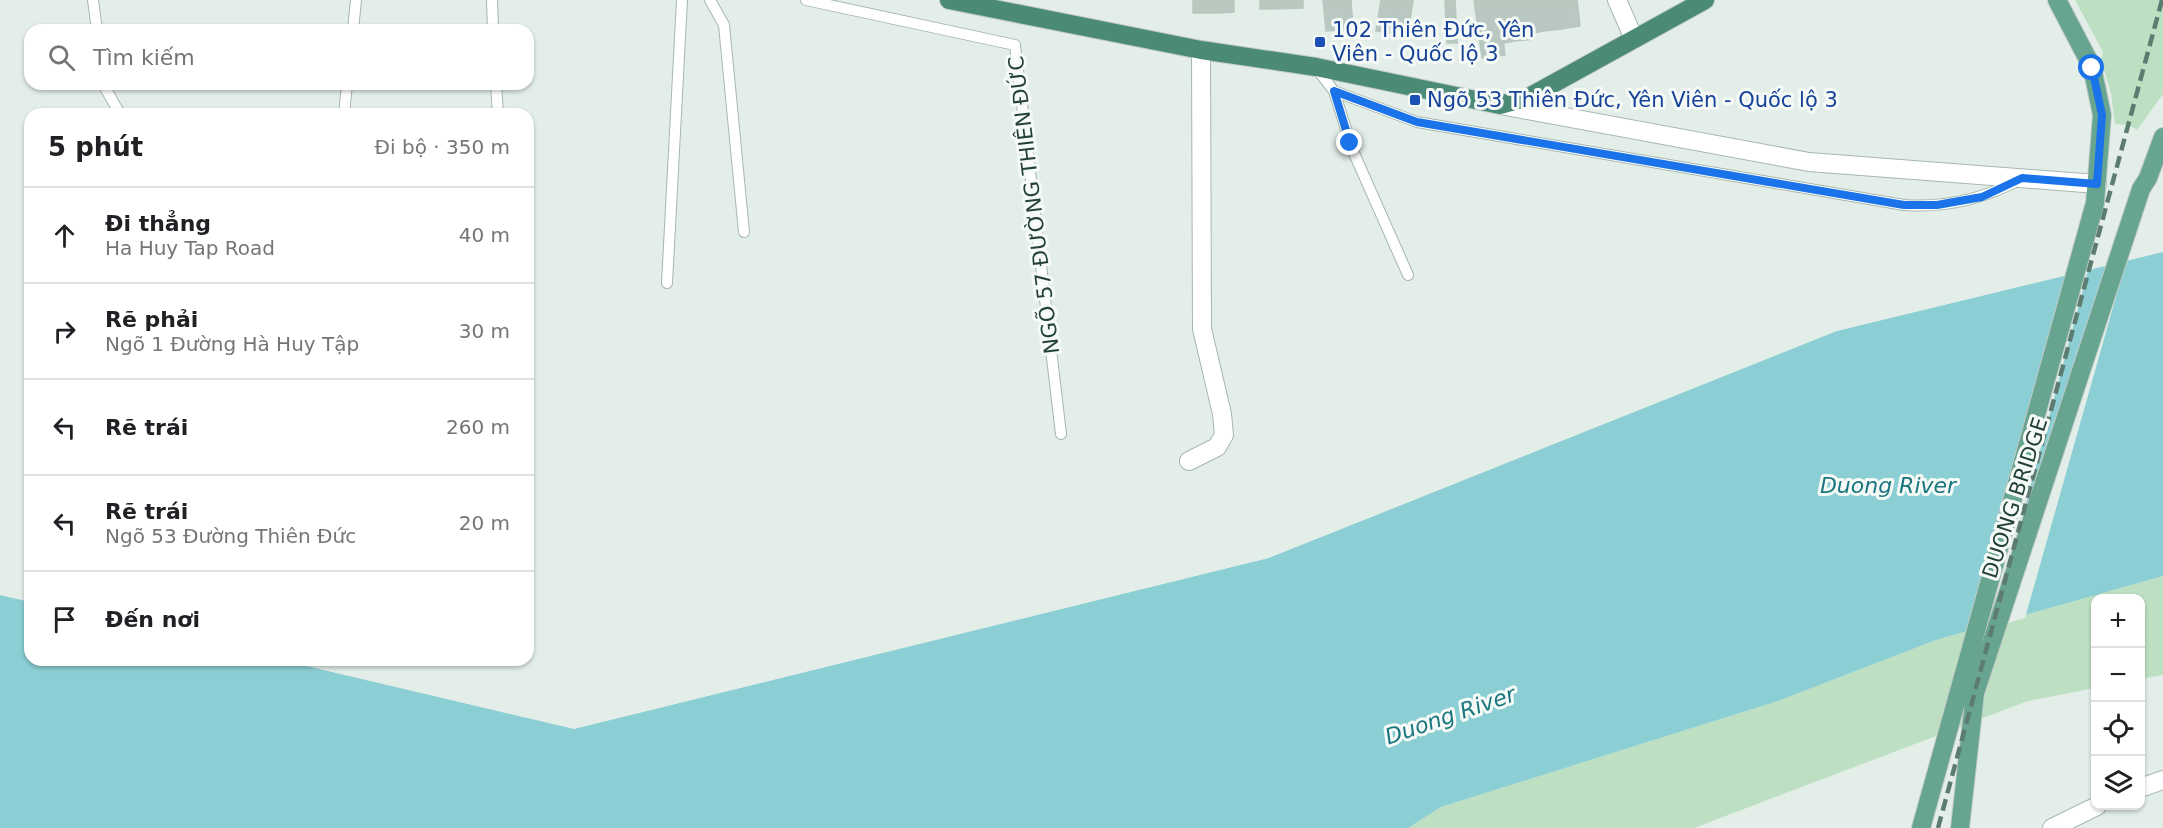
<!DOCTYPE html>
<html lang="vi">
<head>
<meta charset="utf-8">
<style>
  body { margin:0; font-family:"DejaVu Sans",sans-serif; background:#f2f2f2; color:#202124 }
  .controls { position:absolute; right:18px; bottom:18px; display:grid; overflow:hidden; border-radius:12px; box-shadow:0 2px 4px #0004 }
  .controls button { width:54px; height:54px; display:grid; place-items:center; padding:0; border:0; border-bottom:2px solid #e0e0e0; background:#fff; color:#202124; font:30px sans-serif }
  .stop { position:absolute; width:18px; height:18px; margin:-14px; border:4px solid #1a73e8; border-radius:50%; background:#fff }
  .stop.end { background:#1a73e8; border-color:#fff; box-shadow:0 2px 6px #0008 }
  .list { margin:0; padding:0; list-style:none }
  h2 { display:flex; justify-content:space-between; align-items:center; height:78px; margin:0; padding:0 24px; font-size:26px }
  h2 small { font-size:20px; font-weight:400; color:#757577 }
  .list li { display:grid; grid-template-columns:39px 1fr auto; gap:18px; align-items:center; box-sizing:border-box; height:96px; padding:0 24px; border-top:2px solid #e0e0e0 }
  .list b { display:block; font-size:22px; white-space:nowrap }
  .list p { margin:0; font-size:20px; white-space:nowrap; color:#757577 }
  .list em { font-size:20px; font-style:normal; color:#757577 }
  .icon { flex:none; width:33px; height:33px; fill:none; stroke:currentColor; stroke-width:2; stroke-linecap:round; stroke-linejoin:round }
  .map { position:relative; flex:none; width:2163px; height:828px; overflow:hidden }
  .search { position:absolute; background:#fff; box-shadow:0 2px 4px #0004; left:24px; top:24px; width:510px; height:66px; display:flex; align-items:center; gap:15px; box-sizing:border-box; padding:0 21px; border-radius:18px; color:#757577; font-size:22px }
  .panel { position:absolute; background:#fff; box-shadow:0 2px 4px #0004; left:24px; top:108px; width:510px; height:558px; border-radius:18px }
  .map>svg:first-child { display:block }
  .green { fill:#bde0c3 }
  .water { fill:#8bcfd4 }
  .pier { fill:#e4eee9 }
  .building { fill:#b9c9c2; stroke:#b6c8bf; stroke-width:1.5 }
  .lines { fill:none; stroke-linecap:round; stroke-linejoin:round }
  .service-casing { stroke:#a6b7b0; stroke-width:12 }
  .minor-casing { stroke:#a6b7b0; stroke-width:20 }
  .secondary-casing { stroke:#a2bab0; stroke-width:20 }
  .primary-casing { stroke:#c1cac7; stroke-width:20 }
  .trunk-casing { stroke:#c1cac7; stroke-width:20 }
  .service { stroke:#fff; stroke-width:10 }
  .minor { stroke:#fff; stroke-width:18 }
  .secondary { stroke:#fff; stroke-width:18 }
  .primary { stroke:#67a590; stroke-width:18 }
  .trunk { stroke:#4a8a76; stroke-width:18 }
  .rail { stroke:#5d7c71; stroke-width:4.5; stroke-dasharray:12 6; stroke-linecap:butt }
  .route { stroke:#1a73e8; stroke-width:8 }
  .transit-dot { fill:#1a4fb4; stroke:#f5faf7; stroke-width:2 }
  .labels { text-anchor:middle; stroke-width:6; stroke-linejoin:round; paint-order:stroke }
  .transit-label { font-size:21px; fill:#164399; stroke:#f5faf7; text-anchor:start }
  .street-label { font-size:21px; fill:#234136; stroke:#f5faf7 }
  .water-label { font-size:22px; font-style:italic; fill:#1a767f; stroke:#f5faf7 }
</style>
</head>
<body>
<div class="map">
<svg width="2163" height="828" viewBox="0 0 2163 828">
  <rect width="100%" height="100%" fill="#e4eee9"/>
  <path class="green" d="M 2075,0 L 2163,0 L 2163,94 L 2137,130 L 2129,125 L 2115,124 L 2111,93 L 2101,59 L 2103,52 Z
    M 2163,576 L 2163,675 L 2141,679 L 2140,598 L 2096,598 L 2095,688 L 2028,701 L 1694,828 L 1408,828 L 1441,807 L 1778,701 L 1936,640 Z"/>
  <path class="water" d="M 2163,252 L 2163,576 L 1936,640 L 1778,701 L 1441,807 L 1408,828 L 0,828 L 0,595 L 30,602 L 30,660 L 281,660 L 574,729 L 1269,558 L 1837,331 Z"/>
  <path class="pier" d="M 2127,258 L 2025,618 L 1998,626 Z
    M 2089,267 L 1993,627 L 1966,634 L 2066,273 Z"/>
  <path class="building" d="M 1193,0 L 1206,0 L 1206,13 L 1193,13 Z
    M 1206,0 L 1219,0 L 1219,13 L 1206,13 Z
    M 1219,0 L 1234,0 L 1234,12 L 1219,13 Z
    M 1260,0 L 1273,0 L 1273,9 L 1260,9 Z
    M 1273,0 L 1303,0 L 1303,8 L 1273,9 Z
    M 1323,0 L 1351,0 L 1353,29 L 1326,31 Z
    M 1381,0 L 1396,0 L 1391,33 L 1376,31 Z
    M 1396,0 L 1413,0 L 1408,35 L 1391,33 Z
    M 1445,0 L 1455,0 L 1457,43 L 1447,43 Z
    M 1474,0 L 1487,0 L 1494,56 L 1482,58 Z
    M 1487,0 L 1498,0 L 1505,55 L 1494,56 Z
    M 1498,0 L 1511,0 L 1516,41 L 1504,43 Z
    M 1511,0 L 1520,0 L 1526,40 L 1516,41 Z
    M 1520,0 L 1529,0 L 1534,39 L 1526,40 Z
    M 1529,0 L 1539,0 L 1543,31 L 1534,33 Z
    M 1539,0 L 1549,0 L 1553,30 L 1543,31 Z
    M 1549,0 L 1559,0 L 1562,29 L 1553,30 Z
    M 1559,0 L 1577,0 L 1580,26 L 1562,29 Z"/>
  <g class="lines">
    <g class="service-casing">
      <path id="service" d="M 93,0 L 97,30
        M 492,0 L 493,30
        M 710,0 L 724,25 L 744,232
        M 806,0 L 1015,45 L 1061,434
        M 353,30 L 356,0
        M 1316,68 L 1334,91 L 1417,122 L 1904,205 C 1945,208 1983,199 2019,180
        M 103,84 L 120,114
        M 496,84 L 498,114
        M 1334,91 L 1353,151 L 1408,275
        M 344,114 L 347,84
        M 667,283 L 682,0"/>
    </g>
    <g class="minor-casing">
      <path id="minor" d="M 1617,0 L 1634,39
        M 1500,105 L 1809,162 L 2097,184
        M 1189,461 L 1217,447 L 1224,435 L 1222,414 L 1202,329 L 1201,50"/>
    </g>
    <g class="secondary-casing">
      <path id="secondary" d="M 2140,788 L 2163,780
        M 2052,828 L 2097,806"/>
    </g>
    <g class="primary-casing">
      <path id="primary" d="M 1921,828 L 2095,203 L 2102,115 L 2092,67 L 2057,0
        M 1960,828 L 1975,693 L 2141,189 L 2148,178 L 2163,137"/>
    </g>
    <g class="trunk-casing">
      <path id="trunk" d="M 949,0 L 1201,50 L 1316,67 L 1500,105 L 1529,97 L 1705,0"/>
    </g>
    <use href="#service" class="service"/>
    <use href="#minor" class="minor"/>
    <use href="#secondary" class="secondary"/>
    <use href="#primary" class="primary"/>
    <use href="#trunk" class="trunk"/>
    <path class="rail" d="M 1938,828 L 2162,0"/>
  </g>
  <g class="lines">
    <path class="route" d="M 1350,143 L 1334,91 L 1417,122 L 1904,205 L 1937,205 L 1982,197 L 2022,178 L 2097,184 L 2102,115 L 2092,68"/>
  </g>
  <g class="transit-dot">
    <rect x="1314" y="36" width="12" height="12" rx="3"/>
    <rect x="1409" y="94" width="12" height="12" rx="3"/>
  </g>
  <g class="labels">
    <g class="transit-label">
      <text x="1332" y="37">102 Thiên Đức, Yên<tspan x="1332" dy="24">Viên - Quốc lộ 3</tspan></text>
      <text x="1427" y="107">Ngõ 53 Thiên Đức, Yên Viên - Quốc lộ 3</text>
    </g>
    <g class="street-label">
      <text transform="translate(1034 205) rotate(-97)" y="7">NGÕ 57 ĐƯỜNG THIÊN ĐỨC</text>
      <text transform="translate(2015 498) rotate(-72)" y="7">DUONG BRIDGE</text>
    </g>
    <g class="water-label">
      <text x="1888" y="493">Duong River</text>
      <text transform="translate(1450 715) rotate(-19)" y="8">Duong River</text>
    </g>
  </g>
</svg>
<div class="controls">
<button>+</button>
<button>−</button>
<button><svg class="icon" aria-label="locate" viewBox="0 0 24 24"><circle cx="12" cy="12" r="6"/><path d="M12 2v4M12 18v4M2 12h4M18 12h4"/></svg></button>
<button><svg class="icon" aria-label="layers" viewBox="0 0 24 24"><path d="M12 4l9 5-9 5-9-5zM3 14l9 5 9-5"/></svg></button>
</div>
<div class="stop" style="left:2092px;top:68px"></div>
<div class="stop end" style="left:1350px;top:143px"></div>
<div class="search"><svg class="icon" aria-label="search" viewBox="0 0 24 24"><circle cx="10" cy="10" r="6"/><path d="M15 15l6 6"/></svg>Tìm kiếm</div>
<section class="panel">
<h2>5 phút<small>Đi bộ · 350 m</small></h2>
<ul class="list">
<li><svg class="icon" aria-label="ahead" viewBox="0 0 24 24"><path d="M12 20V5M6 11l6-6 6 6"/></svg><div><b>Đi thẳng</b><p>Ha Huy Tap Road</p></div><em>40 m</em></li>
<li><svg class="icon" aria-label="right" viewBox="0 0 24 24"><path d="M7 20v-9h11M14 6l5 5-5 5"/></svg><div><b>Rẽ phải</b><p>Ngõ 1 Đường Hà Huy Tập</p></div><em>30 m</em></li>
<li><svg class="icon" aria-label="left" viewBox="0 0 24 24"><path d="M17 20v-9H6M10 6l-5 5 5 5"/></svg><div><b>Rẽ trái</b></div><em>260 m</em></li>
<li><svg class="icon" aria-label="left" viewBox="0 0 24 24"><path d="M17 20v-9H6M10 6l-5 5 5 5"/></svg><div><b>Rẽ trái</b><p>Ngõ 53 Đường Thiên Đức</p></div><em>20 m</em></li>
<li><svg class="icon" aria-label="arrive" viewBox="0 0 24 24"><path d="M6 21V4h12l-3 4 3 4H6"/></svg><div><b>Đến nơi</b></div></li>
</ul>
</section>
</div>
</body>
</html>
